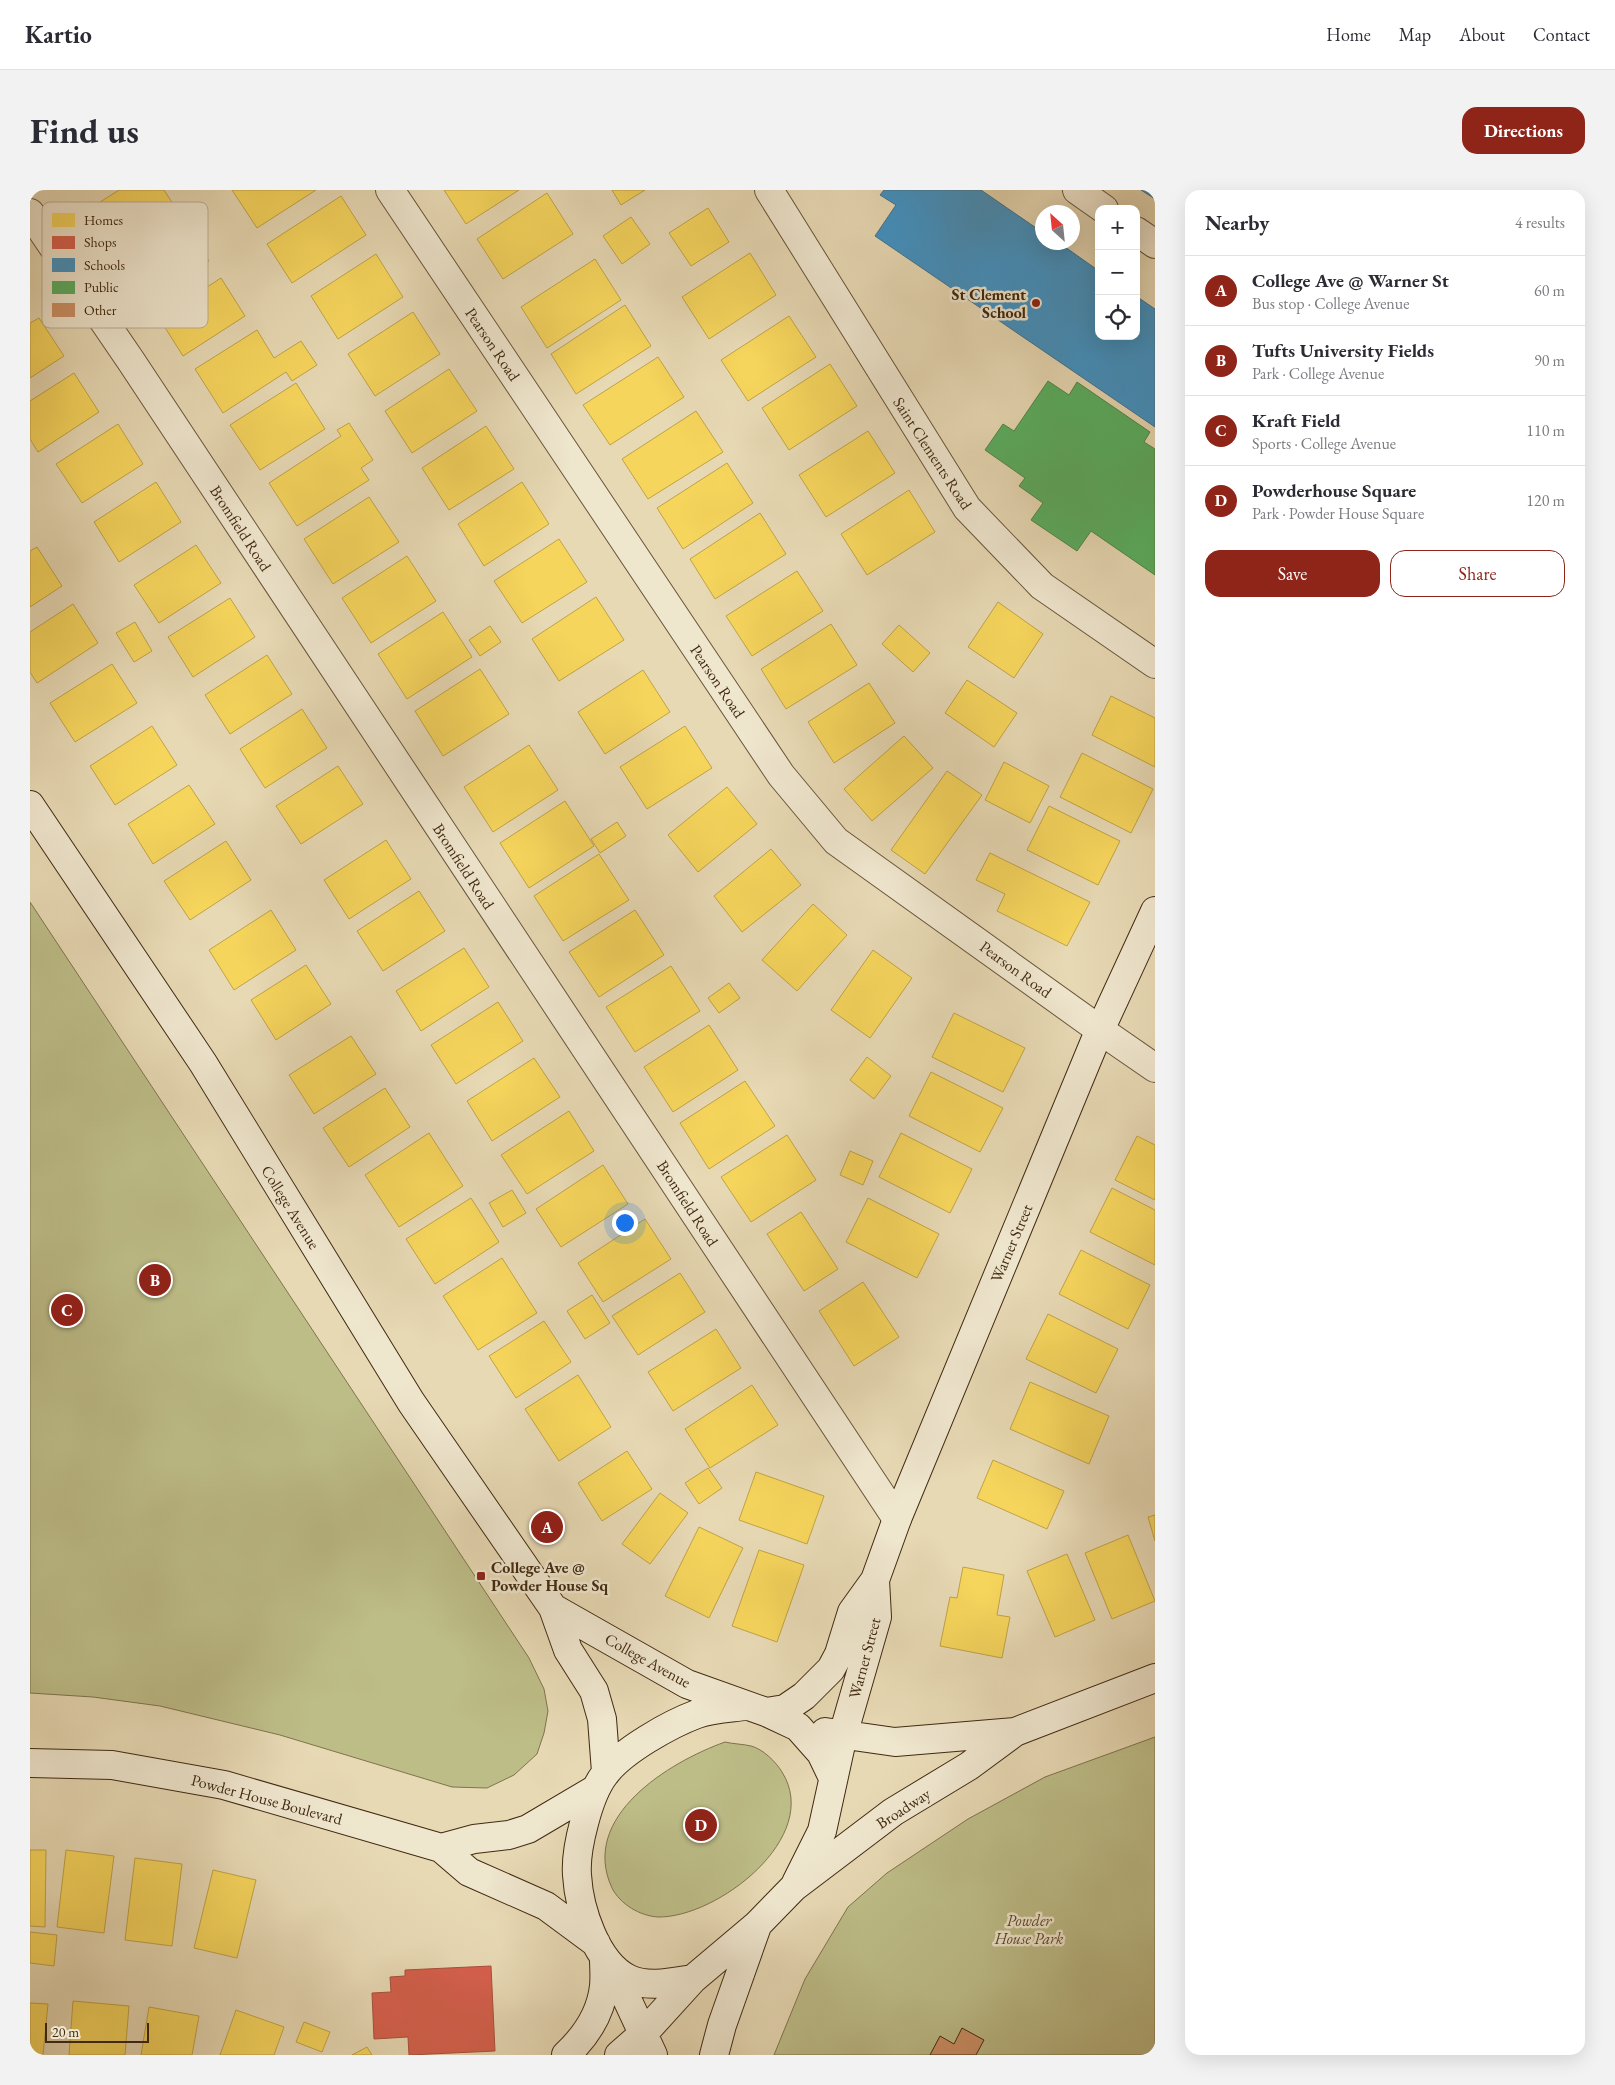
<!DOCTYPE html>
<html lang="en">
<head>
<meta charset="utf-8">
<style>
  body { margin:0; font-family:"EB Garamond",serif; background:#f2f2f3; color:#2b2b33 }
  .controls { position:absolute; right:15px; top:15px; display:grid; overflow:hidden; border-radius:10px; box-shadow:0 5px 20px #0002 }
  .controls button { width:45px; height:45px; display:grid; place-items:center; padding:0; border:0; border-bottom:1px solid #e1e1e2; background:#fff; color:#2b2b33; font:25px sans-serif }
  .compass { position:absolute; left:1005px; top:15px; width:45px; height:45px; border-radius:50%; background:#fff; box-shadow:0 5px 20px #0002; rotate:333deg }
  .scale { position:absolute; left:15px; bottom:12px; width:104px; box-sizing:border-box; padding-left:5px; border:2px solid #412a11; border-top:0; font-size:14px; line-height:18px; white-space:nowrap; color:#412a11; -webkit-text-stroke:4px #efe6ce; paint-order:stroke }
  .you { position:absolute; left:594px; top:1032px; width:18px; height:18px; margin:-12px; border:4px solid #fff; border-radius:50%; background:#1a73e8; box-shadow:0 0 0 8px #1a73e833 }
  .badge { display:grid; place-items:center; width:32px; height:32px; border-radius:50%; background:#8f2418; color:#fff; font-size:16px; font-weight:700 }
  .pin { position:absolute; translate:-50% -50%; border:2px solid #fff; box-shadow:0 1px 5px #0006 }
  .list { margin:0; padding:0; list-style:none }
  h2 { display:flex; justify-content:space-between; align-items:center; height:65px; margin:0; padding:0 20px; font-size:21px }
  h2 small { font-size:16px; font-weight:400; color:#7c7c81 }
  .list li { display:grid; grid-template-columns:32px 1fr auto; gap:15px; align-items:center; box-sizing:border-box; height:70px; padding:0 20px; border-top:1px solid #e1e1e2 }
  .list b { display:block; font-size:19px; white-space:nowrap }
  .list p { margin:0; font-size:16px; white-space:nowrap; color:#7c7c81 }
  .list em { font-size:16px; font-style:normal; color:#7c7c81 }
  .actions { display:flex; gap:10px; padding:15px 20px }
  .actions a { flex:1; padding:11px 0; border:1px solid #8f2418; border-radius:15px; text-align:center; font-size:18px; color:#8f2418 }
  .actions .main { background:#8f2418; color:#fff }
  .icon { flex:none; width:28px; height:28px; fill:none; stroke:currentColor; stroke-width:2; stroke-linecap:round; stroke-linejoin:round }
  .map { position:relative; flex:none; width:1125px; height:1865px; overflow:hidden; border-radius:15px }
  header { display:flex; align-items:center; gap:30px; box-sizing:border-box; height:70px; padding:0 25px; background:#fff; border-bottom:1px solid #e1e1e2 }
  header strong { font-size:24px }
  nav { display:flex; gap:28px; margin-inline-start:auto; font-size:18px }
  .intro { display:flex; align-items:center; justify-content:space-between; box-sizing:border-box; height:120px; padding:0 30px }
  h1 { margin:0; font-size:35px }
  .button { padding:12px 22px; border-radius:15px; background:#8f2418; color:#fff; font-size:18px; font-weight:700 }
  main { display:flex; gap:30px; padding:0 30px }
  aside { flex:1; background:#fff; border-radius:15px; box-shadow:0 5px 20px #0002 }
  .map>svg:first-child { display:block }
  .green { fill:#bdbd88; stroke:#7f744c }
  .homes { fill:#f6d55c; stroke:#c0a246 }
  .shops { fill:#d6604d; stroke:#a9503b }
  .schools { fill:#4393c3; stroke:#42748e }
  .public { fill:#5aae61; stroke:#528649 }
  .building { fill:#cc9066; stroke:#412a11 }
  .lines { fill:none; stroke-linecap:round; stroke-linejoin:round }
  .minor-casing { stroke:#6a563a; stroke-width:30 }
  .tertiary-casing { stroke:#6a563a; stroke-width:30 }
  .secondary-casing { stroke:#412a11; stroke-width:30 }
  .minor { stroke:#efe6ce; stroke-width:28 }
  .tertiary { stroke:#efe6ce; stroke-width:28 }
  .secondary { stroke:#efe6ce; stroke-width:28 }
  .poi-dot { fill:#8f2418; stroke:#efe6ce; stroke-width:2 }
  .labels { text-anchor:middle; stroke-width:5; stroke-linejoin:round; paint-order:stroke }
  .poi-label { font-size:16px; font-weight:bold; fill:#412a11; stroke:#efe6ce; text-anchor:end }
  .street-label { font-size:16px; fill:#412a11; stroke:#efe6ce }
  .park-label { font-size:16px; font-style:italic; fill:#5a4729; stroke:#efe6ce }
  .key { fill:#efe6ce; stroke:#bbae95; stroke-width:1 }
  .key-label { font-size:14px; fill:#412a11 }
</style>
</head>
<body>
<header>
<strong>Kartio</strong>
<nav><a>Home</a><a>Map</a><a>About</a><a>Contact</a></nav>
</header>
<div class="intro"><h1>Find us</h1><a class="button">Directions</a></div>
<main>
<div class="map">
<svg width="1125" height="1865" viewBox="0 0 1125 1865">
  <rect width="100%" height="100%" fill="#e7d9b4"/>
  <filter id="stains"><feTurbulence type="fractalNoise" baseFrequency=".004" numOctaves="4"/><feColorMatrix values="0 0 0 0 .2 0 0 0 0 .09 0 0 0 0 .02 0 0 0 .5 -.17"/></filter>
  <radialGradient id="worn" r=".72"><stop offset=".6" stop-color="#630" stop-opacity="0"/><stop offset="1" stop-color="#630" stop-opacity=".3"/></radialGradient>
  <path class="green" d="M 0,712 L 499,1468 L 514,1499 L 518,1521 L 514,1543 L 507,1564 L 484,1585 L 457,1598 L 422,1597 L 250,1545 L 130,1516 L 63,1507 L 0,1503 Z
    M 1125,1547 L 1125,1865 L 744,1865 L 775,1789 L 818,1717 L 857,1683 L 938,1629 L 1015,1587 Z
    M 695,1552 C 703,1554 713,1554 721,1556 C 733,1559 746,1572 752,1582 C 793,1647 687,1728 628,1727 C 610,1726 590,1714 582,1698 C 549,1627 639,1572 695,1552 Z"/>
  <path class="homes" d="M 89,0 L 134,0 L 145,17 L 83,57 L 59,19 Z
    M 202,0 L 286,0 L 227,38 Z
    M 414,0 L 489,0 L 436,34 Z
    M 582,0 L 615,0 L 591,15 Z
    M 517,3 L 543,44 L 473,89 L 447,49 Z
    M 311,6 L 336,45 L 262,93 L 237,54 Z
    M 678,18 L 699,52 L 661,76 L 639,43 Z
    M 601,27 L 620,54 L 592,74 L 573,46 Z
    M 156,33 L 179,71 L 118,111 L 94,73 Z
    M 720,63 L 746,105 L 679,149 L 652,107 Z
    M 346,64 L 373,107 L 308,149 L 281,106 Z
    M 565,69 L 591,110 L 517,158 L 491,117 Z
    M 191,88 L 215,126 L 153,166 L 129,128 Z
    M 595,115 L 621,156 L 546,204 L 521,164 Z
    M 383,122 L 410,164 L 345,206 L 318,164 Z
    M 759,126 L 786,167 L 718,211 L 691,170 Z
    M 9,128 L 34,166 L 0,188 L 0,133 Z
    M 227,140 L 244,168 L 271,151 L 287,175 L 262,191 L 256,182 L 193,223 L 165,179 Z
    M 628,167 L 654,207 L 580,255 L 553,215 Z
    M 800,174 L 827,216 L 759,260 L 732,218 Z
    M 419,179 L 447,221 L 382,263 L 355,221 Z
    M 44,183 L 69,222 L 8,262 L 0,249 L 0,211 Z
    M 266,193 L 295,239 L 230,280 L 200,235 Z
    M 666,221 L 693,262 L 618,309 L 592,269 Z
    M 319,233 L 343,270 L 331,278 L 339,290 L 267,336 L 239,293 L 311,246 L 307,240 Z
    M 88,234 L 113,274 L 52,313 L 26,274 Z
    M 456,236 L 484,279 L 419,320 L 392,278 Z
    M 838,241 L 865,283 L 796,327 L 769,285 Z
    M 697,273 L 723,313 L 653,359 L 627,318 Z
    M 126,292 L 151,332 L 89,372 L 64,332 Z
    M 492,292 L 519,334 L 454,376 L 428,334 Z
    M 879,300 L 905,342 L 837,385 L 811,344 Z
    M 339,307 L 369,352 L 303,394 L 274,349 Z
    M 730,323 L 756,364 L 685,409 L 660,369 Z
    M 529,349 L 557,392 L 492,433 L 464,391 Z
    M 166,355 L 191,393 L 129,433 L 104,395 Z
    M 7,357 L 32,396 L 0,417 L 0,361 Z
    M 377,366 L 406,411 L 341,453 L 312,408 Z
    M 767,381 L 793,421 L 722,466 L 696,426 Z
    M 566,407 L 594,450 L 529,491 L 502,449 Z
    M 200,408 L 225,447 L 163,487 L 138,447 Z
    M 968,412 L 1013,444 L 984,488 L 938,457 Z
    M 43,414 L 68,453 L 7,493 L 0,482 L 0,442 Z
    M 413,422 L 442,467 L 377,509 L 348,464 Z
    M 105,432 L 122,461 L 104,472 L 86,443 Z
    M 801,434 L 827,475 L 756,519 L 731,479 Z
    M 869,435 L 900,463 L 883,482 L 852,454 Z
    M 460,436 L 471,452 L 450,466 L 439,450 Z
    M 237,465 L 262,504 L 200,544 L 175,505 Z
    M 82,474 L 107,513 L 45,552 L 20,513 Z
    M 450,479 L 479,524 L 413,566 L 385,521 Z
    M 613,480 L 640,522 L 575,564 L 548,522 Z
    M 937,490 L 987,523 L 964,557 L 915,523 Z
    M 839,493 L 865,533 L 804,573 L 778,532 Z
    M 1081,506 L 1125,528 L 1125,577 L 1062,545 Z
    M 272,519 L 297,558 L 235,598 L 210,559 Z
    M 122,536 L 147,575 L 85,615 L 60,576 Z
    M 655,536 L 682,578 L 617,619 L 590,577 Z
    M 874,546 L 903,578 L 842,631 L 814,599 Z
    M 499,555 L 528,600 L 463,642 L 434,597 Z
    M 1052,563 L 1123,599 L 1101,643 L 1030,607 Z
    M 974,572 L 1019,596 L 1000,633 L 955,610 Z
    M 308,576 L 333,614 L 271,654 L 246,616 Z
    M 917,581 L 952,605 L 895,684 L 861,660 Z
    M 159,595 L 185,634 L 123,674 L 98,634 Z
    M 697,597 L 727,634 L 668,682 L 638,645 Z
    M 535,611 L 564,656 L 499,698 L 470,653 Z
    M 1019,616 L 1090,651 L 1068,695 L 997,660 Z
    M 587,632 L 596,646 L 570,663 L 561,649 Z
    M 356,650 L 381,689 L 319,729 L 294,690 Z
    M 196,651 L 221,690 L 160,730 L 134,691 Z
    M 741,659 L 771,695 L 712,742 L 684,706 Z
    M 960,663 L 1060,712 L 1037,756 L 967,721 L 975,704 L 946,690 Z
    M 569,664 L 599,710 L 533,751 L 504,706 Z
    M 389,701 L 415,741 L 353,781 L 327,741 Z
    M 783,714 L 817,745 L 767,801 L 732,770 Z
    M 241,720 L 266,760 L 204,800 L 179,760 Z
    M 605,720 L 634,765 L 569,807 L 539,762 Z
    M 434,758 L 459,797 L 391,841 L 366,801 Z
    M 843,760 L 882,788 L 840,848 L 801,820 Z
    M 276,775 L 301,814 L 246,850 L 221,810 Z
    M 641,776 L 670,821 L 605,862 L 576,817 Z
    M 699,793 L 710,808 L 689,823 L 678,808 Z
    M 468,812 L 493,851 L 426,894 L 401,855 Z
    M 924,823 L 995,858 L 973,902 L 902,867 Z
    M 679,835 L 708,880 L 643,922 L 614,877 Z
    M 321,846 L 346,884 L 284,924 L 259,885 Z
    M 837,867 L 861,886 L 844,909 L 820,890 Z
    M 504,868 L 530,907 L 462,951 L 437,911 Z
    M 901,882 L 973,918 L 950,962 L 879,926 Z
    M 715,891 L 745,936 L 679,979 L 650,933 Z
    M 355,898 L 380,937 L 319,977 L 293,938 Z
    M 539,921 L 564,961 L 497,1004 L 471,965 Z
    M 399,943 L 433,996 L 369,1037 L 335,985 Z
    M 871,943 L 942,979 L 920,1023 L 849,987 Z
    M 757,945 L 786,990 L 721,1032 L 691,987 Z
    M 1107,946 L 1125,955 L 1125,1010 L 1085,990 Z
    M 820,961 L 843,971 L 833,995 L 810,985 Z
    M 573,975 L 598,1014 L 531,1057 L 506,1019 Z
    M 1082,998 L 1125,1020 L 1125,1075 L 1060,1042 Z
    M 482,1000 L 496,1023 L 473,1037 L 459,1013 Z
    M 441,1008 L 469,1052 L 405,1094 L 376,1049 Z
    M 838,1008 L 909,1044 L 887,1088 L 816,1052 Z
    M 771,1022 L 808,1079 L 774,1101 L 737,1044 Z
    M 615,1029 L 641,1069 L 573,1112 L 548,1073 Z
    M 1051,1060 L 1120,1095 L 1098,1139 L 1029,1104 Z
    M 472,1068 L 507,1123 L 448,1160 L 413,1106 Z
    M 650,1083 L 675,1122 L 608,1165 L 582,1126 Z
    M 833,1092 L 869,1147 L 824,1176 L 789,1121 Z
    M 562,1105 L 580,1133 L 555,1149 L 537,1121 Z
    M 1018,1124 L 1088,1159 L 1066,1203 L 996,1169 Z
    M 514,1131 L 541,1172 L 486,1208 L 459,1166 Z
    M 686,1139 L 711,1178 L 643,1221 L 618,1182 Z
    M 548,1185 L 581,1237 L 529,1271 L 495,1219 Z
    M 1000,1192 L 1079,1226 L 1059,1274 L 980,1239 Z
    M 722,1195 L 748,1235 L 680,1278 L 655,1239 Z
    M 597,1261 L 622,1299 L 572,1331 L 548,1293 Z
    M 963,1270 L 1034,1301 L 1017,1339 L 947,1308 Z
    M 678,1278 L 692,1298 L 669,1314 L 655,1293 Z
    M 726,1282 L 794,1306 L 777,1354 L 709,1330 Z
    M 630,1303 L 658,1323 L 620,1374 L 592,1354 Z
    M 1125,1325 L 1125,1351 L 1118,1327 Z
    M 669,1337 L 713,1358 L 679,1428 L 635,1406 Z
    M 1098,1345 L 1125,1411 L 1082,1429 L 1055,1363 Z
    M 729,1360 L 774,1375 L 747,1452 L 702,1436 Z
    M 1037,1364 L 1065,1430 L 1025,1447 L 997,1381 Z
    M 933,1377 L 974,1385 L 967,1425 L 980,1427 L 972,1468 L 910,1456 L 920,1407 L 927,1408 Z
    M 0,1660 L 16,1660 L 15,1737 L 0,1736 Z
    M 36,1660 L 84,1666 L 74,1743 L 27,1737 Z
    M 105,1668 L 152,1674 L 142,1756 L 95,1750 Z
    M 183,1680 L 226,1690 L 207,1768 L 164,1758 Z
    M 0,1742 L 27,1745 L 24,1776 L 0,1773 Z
    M 43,1811 L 99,1816 L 95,1865 L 39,1865 Z
    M 0,1813 L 18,1814 L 13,1865 L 0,1865 Z
    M 119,1817 L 169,1826 L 162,1865 L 111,1865 Z
    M 206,1820 L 254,1837 L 244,1865 L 190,1865 Z
    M 274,1832 L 300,1842 L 292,1862 L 266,1852 Z
    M 337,1857 L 342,1865 L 322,1865 Z"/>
  <path class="shops" d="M 461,1776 L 465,1861 L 379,1865 L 378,1847 L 344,1849 L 342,1803 L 361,1802 L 360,1787 L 375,1786 L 375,1780 Z"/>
  <path class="schools" d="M 854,0 L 951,0 L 1012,42 L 1012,52 L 1028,52 L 1069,81 L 1069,146 L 1106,146 L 1106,106 L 1125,119 L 1125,237 L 845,46 L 866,15 L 850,5 Z
    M 1111,0 L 1125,0 L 1125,9 Z"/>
  <path class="public" d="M 1018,191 L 1039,205 L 1047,192 L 1120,242 L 1114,252 L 1125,259 L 1125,385 L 1061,341 L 1047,361 L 1001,330 L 1013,313 L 989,296 L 995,288 L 955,260 L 973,234 L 984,241 Z"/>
  <path class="building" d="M 932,1838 L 954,1850 L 946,1865 L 900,1865 L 910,1846 L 924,1854 Z"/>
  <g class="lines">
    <g class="minor-casing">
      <path id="minor" d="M 360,0 L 751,585 L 806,651 L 1070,840 L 1125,878
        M 739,0 L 937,318 L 1012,396 L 1125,474
        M 0,23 L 101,171 L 867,1329"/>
    </g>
    <g class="tertiary-casing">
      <path id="tertiary" d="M 1047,0 L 1074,19
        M 1106,41 L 1125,54"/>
    </g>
    <g class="secondary-casing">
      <path id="secondary" d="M 0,615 L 173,873 L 381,1212 L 523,1418 L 538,1460 L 564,1501 L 572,1529 L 576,1582
        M 523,1418 L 657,1494 L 736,1522 L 768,1537 L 791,1563 L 803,1588
        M 736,1522 L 755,1519 L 774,1506 L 801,1479 L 809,1464 L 822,1422 L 845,1390 L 867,1329 L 1065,851 L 1125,721
        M 795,1542 L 865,1552 L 985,1542
        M 0,1573 L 82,1575 L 194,1595 L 411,1658 L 439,1682 L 516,1716 L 566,1753
        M 411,1658 L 444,1649 L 479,1645 L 498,1639 L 564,1600
        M 766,1693 L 792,1641 L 813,1545 L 847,1427 L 845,1390
        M 583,1779 L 623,1865
        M 663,1789 C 643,1792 618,1798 599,1789 C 566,1773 549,1719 547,1685 C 545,1659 559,1604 575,1584 C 592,1561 640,1534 667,1524 C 681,1519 700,1518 715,1516
        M 536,1865 C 555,1847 571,1824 574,1796 C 575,1787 574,1777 574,1768
        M 589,1865 L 613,1844 L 663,1789 L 727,1735 L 764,1697 L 863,1622 L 939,1576 L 985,1542 L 1125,1488
        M 684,1865 L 692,1835 L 727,1736"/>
    </g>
    <use href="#minor" class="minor"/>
    <use href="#tertiary" class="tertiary"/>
    <use href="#secondary" class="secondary"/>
  </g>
  <g class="poi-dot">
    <circle cx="1006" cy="113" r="5"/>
    <rect x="446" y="1381" width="10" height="10" rx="2.5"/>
  </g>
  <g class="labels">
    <g class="poi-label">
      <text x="996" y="110">St Clement<tspan x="996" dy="18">School</tspan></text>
      <text x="461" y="1383" text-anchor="start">College Ave @<tspan x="461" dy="18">Powder House Sq</tspan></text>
    </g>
    <g class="street-label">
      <text transform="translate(463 154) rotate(56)" y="6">Pearson Road</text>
      <text transform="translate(903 263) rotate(57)" y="6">Saint Clements Road</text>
      <text transform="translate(211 338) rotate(57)" y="6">Bromfield Road</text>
      <text transform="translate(688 491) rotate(56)" y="6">Pearson Road</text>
      <text transform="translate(434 676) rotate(57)" y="6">Bromfield Road</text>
      <text transform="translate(986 779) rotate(36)" y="6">Pearson Road</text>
      <text transform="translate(658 1013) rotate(57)" y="6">Bromfield Road</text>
      <text transform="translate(261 1017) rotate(58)" y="6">College Avenue</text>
      <text transform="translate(981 1053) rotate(-67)" y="6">Warner Street</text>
      <text transform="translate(834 1468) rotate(-75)" y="6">Warner Street</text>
      <text transform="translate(618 1470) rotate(29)" y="6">College Avenue</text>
      <text transform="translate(237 1609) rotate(15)" y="6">Powder House Boulevard</text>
      <text transform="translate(873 1618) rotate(-33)" y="6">Broadway</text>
    </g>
    <g class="park-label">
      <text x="999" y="1736">Powder<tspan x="999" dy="18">House Park</tspan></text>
    </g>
  </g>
  <rect x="12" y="12" width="166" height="126" rx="8" class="key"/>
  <rect x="22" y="23" width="23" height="14" fill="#f6d55c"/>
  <rect x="22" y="46" width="23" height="13" fill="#d6604d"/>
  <rect x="22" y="68" width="23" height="14" fill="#4393c3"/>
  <rect x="22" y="91" width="23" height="13" fill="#5aae61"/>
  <rect x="22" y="113" width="23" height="14" fill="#cc9066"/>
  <g class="key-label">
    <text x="54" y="35">Homes</text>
    <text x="54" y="57">Shops</text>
    <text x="54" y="80">Schools</text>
    <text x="54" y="102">Public</text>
    <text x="54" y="125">Other</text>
  </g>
  <rect width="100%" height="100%" filter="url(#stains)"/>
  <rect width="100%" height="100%" fill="url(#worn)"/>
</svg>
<div class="controls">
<button>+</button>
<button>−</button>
<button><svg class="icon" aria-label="locate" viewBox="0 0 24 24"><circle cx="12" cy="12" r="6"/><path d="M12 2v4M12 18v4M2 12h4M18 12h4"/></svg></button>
</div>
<svg class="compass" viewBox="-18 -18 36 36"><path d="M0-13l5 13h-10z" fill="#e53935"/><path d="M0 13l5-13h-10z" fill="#7c7c81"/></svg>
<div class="scale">20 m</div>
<div class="you"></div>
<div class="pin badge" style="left:517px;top:1337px">A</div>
<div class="pin badge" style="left:125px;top:1090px">B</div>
<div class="pin badge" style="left:37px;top:1120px">C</div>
<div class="pin badge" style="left:671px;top:1635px">D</div>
</div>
<aside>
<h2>Nearby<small>4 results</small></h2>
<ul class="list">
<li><span class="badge">A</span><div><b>College Ave @ Warner St</b><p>Bus stop · College Avenue</p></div><em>60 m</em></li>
<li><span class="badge">B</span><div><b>Tufts University Fields</b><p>Park · College Avenue</p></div><em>90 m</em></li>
<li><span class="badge">C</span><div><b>Kraft Field</b><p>Sports · College Avenue</p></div><em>110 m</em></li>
<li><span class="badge">D</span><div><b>Powderhouse Square</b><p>Park · Powder House Square</p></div><em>120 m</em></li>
</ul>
<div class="actions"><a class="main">Save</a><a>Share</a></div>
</aside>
</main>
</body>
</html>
